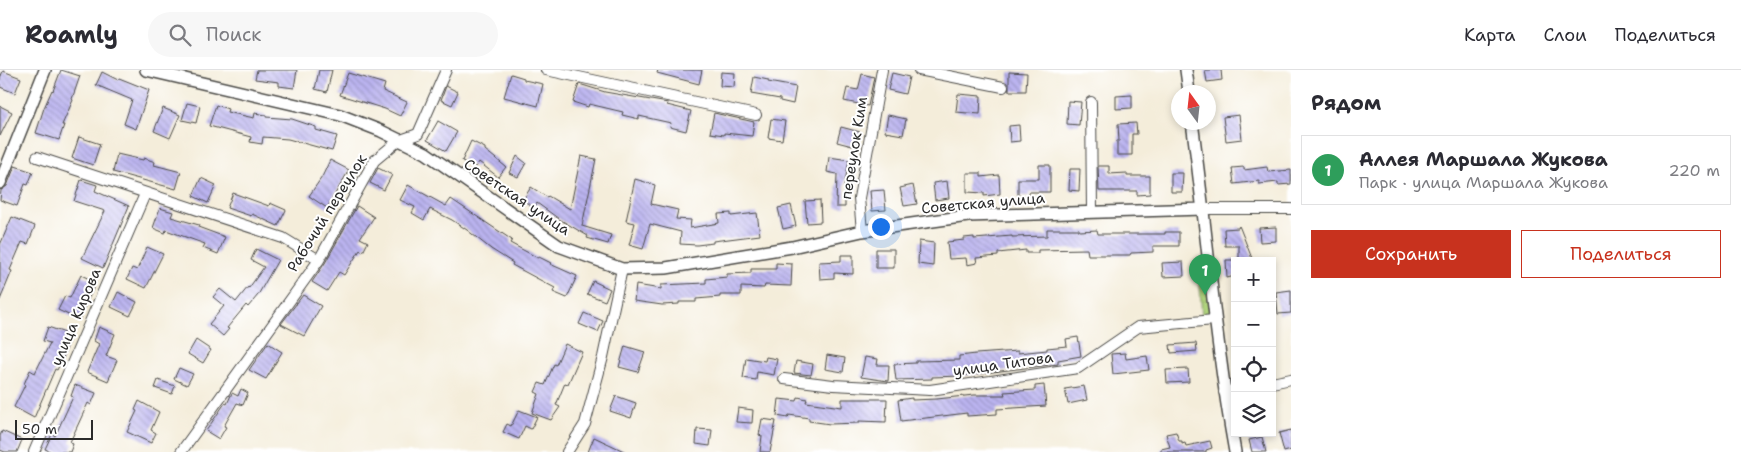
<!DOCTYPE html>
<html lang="ru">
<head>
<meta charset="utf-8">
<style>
  body { margin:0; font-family:"Shantell Sans",sans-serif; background:#f7f7f7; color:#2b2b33 }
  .controls { position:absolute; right:15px; bottom:15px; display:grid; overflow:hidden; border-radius:0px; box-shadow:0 2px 8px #0003 }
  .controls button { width:45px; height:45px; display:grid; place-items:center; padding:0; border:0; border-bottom:1px solid #e1e1e2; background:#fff; color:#2b2b33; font:25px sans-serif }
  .compass { position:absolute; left:1171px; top:15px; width:45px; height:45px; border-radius:50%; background:#fff; box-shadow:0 2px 8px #0003; rotate:345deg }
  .scale { position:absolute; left:15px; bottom:12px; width:78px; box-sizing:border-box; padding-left:5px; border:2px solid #2b2b2b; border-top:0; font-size:14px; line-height:18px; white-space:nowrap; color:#2b2b2b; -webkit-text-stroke:4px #fff; paint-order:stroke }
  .you { position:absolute; left:880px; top:156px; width:18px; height:18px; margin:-12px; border:4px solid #fff; border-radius:50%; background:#1a73e8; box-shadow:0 0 0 8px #1a73e833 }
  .badge { display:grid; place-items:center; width:32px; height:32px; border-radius:50%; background:#c8321e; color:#fff; font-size:16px; font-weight:700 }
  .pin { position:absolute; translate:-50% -41px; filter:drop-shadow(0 1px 2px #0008) }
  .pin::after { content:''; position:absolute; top:26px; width:18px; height:15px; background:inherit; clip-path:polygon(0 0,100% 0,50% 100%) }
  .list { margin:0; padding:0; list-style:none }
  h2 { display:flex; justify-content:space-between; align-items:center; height:65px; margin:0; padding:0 20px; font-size:21px }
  h2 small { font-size:16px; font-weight:400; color:#7c7c81 }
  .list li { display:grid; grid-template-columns:32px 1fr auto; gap:15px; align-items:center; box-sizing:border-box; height:70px; margin:0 10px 10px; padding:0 10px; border:1px solid #e1e1e2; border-radius:0px }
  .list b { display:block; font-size:19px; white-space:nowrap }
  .list p { margin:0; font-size:16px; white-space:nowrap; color:#7c7c81 }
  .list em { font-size:16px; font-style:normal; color:#7c7c81 }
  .actions { display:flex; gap:10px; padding:15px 20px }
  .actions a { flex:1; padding:11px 0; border:1px solid #c8321e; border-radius:0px; text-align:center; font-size:18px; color:#c8321e }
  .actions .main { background:#c8321e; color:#fff }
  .icon { flex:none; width:28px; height:28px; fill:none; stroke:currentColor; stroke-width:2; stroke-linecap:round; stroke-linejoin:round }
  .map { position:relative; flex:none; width:1291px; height:382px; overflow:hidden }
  header { display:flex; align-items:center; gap:30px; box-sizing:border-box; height:70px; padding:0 25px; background:#fff; border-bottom:1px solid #e1e1e2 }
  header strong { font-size:24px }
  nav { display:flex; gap:28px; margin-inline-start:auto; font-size:18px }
  .search { width:350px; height:45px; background:#f7f7f7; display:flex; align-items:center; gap:12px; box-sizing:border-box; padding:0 18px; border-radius:28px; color:#7c7c81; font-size:19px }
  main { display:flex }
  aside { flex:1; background:#fff }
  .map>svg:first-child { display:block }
  .park { fill:url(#park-crowns); stroke:#6d7f54 }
  .building { fill:url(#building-back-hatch) }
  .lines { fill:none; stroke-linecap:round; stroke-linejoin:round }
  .minor-casing { stroke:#494845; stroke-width:12 }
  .tertiary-casing { stroke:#494845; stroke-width:14 }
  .minor { stroke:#fff; stroke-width:10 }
  .tertiary { stroke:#fff; stroke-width:11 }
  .labels { text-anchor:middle; stroke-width:4; stroke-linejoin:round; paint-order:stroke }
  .street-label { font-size:15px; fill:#2b2b2b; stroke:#fff }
</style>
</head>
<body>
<header>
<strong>Roamly</strong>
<div class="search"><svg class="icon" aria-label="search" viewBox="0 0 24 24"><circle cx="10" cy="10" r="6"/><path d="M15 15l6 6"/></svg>Поиск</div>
<nav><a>Карта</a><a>Слои</a><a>Поделиться</a></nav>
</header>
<main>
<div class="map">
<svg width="1291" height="382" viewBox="0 0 1291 382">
  <defs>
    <pattern id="park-crowns" width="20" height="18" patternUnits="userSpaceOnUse" patternTransform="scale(1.25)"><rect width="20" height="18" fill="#afd37c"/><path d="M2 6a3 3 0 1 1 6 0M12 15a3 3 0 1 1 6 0" fill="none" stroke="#97b56b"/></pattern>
    <pattern id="building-back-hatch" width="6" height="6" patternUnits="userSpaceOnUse" patternTransform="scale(1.25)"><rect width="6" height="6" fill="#bbb4f0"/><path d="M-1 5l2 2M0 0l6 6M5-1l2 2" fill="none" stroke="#9893c3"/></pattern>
  </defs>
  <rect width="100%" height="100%" fill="#fff"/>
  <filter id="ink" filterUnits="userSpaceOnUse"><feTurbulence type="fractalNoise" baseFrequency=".02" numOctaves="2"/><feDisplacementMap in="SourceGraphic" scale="10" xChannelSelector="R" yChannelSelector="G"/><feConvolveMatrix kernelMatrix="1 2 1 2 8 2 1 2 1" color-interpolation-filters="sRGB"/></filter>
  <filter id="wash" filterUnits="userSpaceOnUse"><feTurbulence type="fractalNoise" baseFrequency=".0096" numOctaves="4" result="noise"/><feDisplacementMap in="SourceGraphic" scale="20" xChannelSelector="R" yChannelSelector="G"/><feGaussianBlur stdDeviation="1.12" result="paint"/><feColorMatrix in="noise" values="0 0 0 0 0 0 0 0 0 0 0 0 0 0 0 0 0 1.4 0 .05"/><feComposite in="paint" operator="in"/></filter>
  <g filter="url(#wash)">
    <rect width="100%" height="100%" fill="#f4edda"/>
    <path class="park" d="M 1208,201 L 1212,247 L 1202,248 L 1199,202 Z"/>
    <g id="blocks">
      <path class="building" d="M 61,0 L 80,6 L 72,29 L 73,30 L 62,55 L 64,55 L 59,70 L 36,63 L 44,38 L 52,20 L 53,21 Z
        M 257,0 L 297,0 L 294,18 L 279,16 L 279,12 L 255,9 Z
        M 319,0 L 332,0 L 327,22 L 315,19 Z
        M 658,0 L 702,0 L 699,14 L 657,3 Z
        M 1205,0 L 1221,0 L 1222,10 L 1207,12 Z
        M 3,1 L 21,8 L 15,23 L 0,17 L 0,8 Z
        M 102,2 L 118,10 L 119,8 L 149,20 L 136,59 L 124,54 L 132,30 L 96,15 Z
        M 721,2 L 735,3 L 734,17 L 720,16 Z
        M 1009,2 L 1027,3 L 1026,21 L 1009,21 Z
        M 348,3 L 385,14 L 383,21 L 407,32 L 400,46 L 385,39 L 340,25 Z
        M 892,3 L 909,7 L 905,24 L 888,20 Z
        M 511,4 L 524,8 L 524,10 L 543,14 L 538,36 L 504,27 Z
        M 862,4 L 874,7 L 868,36 L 844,31 L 847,18 L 858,20 Z
        M 754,7 L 768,10 L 768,12 L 796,17 L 793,34 L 780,31 L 780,29 L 751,24 Z
        M 579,14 L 605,22 L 668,33 L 667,35 L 691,41 L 686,61 L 670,57 L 671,53 L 639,46 L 639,49 L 622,45 L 623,42 L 589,34 L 588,37 L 573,32 Z
        M 446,16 L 458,22 L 452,35 L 441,30 Z
        M 958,24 L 981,26 L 980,44 L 956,42 Z
        M 1132,25 L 1132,38 L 1116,39 L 1116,26 Z
        M 1068,31 L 1081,32 L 1079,55 L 1067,54 Z
        M 187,33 L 200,36 L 196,53 L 182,50 Z
        M 216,35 L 228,39 L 227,42 L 254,48 L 255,43 L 266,45 L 266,47 L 292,49 L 316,57 L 316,60 L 337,66 L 332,81 L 288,69 L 263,67 L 262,74 L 250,72 L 251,67 L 209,56 Z
        M 0,36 L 12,42 L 0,66 Z
        M 163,38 L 180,45 L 170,68 L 154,61 Z
        M 714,43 L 754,52 L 752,66 L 724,63 L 724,65 L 710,63 Z
        M 888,45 L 906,49 L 903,65 L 885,62 Z
        M 1239,45 L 1242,69 L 1226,71 L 1223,47 Z
        M 771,49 L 785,51 L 782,70 L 768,68 Z
        M 438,51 L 457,62 L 446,81 L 427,70 Z
        M 1136,53 L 1137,64 L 1132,64 L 1132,85 L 1117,85 L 1117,71 L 1119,71 L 1118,54 Z
        M 1019,55 L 1020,71 L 1010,72 L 1009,56 Z
        M 841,57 L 860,62 L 856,77 L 837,72 Z
        M 79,67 L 100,74 L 93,95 L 72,88 Z
        M 471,71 L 485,78 L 485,80 L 506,97 L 498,107 L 479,92 L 476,97 L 462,91 Z
        M 117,84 L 143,90 L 144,88 L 155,92 L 154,95 L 181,102 L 176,119 L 113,102 Z
        M 517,86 L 526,93 L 518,107 L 509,103 Z
        M 581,86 L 596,89 L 582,156 L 611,165 L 608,174 L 587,168 L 588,166 L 559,149 L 537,133 L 534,138 L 523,130 L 531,117 L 547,127 L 548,126 L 570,139 Z
        M 829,87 L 849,90 L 844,117 L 845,117 L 845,137 L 836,137 L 837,104 L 827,102 Z
        M 330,90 L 349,100 L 327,138 L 309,126 L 322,107 Z
        M 1039,95 L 1050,95 L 1050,122 L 1029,122 L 1029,126 L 1018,126 L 1018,109 L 1039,109 Z
        M 15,96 L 33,102 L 28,115 L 25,114 L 17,136 L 0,130 L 1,120 L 7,116 Z
        M 1098,96 L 1109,96 L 1109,104 L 1127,103 L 1127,106 L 1150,106 L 1150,124 L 1137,125 L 1137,121 L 1099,121 Z
        M 1244,97 L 1244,100 L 1267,97 L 1268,102 L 1291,100 L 1291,114 L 1278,115 L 1278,112 L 1259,114 L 1259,111 L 1234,114 L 1232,98 Z
        M 378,98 L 392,105 L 384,120 L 370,113 Z
        M 1070,99 L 1080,99 L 1079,121 L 1069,120 Z
        M 967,103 L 981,103 L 981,107 L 999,105 L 1000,124 L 984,126 L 984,123 L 967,122 Z
        M 1171,103 L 1183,103 L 1182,122 L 1171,122 Z
        M 201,108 L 216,115 L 208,133 L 193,126 Z
        M 635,109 L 655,115 L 651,134 L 678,140 L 676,149 L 691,150 L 690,158 L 719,153 L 718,144 L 731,143 L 731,146 L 757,143 L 760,165 L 713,171 L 713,173 L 697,175 L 680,174 L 681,162 L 650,154 L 643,179 L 629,175 L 635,153 L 626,151 Z
        M 81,110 L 97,115 L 95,121 L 129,136 L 103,198 L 82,188 L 105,141 L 74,131 Z
        M 947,111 L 949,128 L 935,130 L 933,113 Z
        M 408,115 L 446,136 L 451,129 L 512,170 L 510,173 L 538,188 L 539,187 L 551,193 L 550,194 L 577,206 L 567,228 L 553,222 L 555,218 L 512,195 L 513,193 L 491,179 L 467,160 L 452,150 L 430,139 L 424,150 L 412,143 L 415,137 L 400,130 Z
        M 913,115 L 917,134 L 904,136 L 900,118 Z
        M 884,120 L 886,140 L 872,141 L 870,121 Z
        M 233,123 L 269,136 L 270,133 L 286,140 L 278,156 L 252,144 L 251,146 L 227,138 Z
        M 820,130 L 821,152 L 807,153 L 805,131 Z
        M 791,135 L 796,156 L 783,159 L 778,138 Z
        M 357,136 L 374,147 L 360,168 L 368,172 L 363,182 L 360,180 L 344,205 L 339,202 L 327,221 L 312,212 L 325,193 Z
        M 160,138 L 173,142 L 171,147 L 199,155 L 198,157 L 225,167 L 218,184 L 203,178 L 205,174 L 166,160 L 165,163 L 153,158 Z
        M 12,147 L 35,156 L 28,174 L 22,172 L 10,200 L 12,201 L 0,230 L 0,175 Z
        M 1239,156 L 1240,158 L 1253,191 L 1239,191 L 1239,176 L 1225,176 L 1224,159 L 1238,158 Z
        M 1276,157 L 1276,171 L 1260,172 L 1259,158 Z
        M 1047,159 L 1079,159 L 1079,161 L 1097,160 L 1098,164 L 1165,164 L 1165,162 L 1179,162 L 1179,176 L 1153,176 L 1153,182 L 1131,183 L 1130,185 L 1088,185 L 1087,179 L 1038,180 L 1038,183 L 1026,183 L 1026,180 L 998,183 L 998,186 L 976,188 L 977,193 L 967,195 L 966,188 L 949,189 L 947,172 L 964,170 L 964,168 L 974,167 L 974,169 L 1012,166 L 1012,167 L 1047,166 Z
        M 919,171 L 934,173 L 933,196 L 918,194 Z
        M 147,177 L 163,184 L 146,218 L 127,209 L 132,198 L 137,200 Z
        M 256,179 L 278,190 L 258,225 L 248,237 L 246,235 L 227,258 L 229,259 L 223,266 L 209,254 L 224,236 L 213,227 L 220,219 L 236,232 L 248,217 L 249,218 L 264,197 L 251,190 Z
        M 876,179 L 894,179 L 894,198 L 876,198 Z
        M 841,185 L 853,185 L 853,204 L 834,203 L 834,208 L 820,209 L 819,192 L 841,191 Z
        M 1226,190 L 1235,190 L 1235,206 L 1227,208 Z
        M 1183,192 L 1184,206 L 1163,207 L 1162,193 Z
        M 776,193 L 792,194 L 791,216 L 765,215 L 764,218 L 741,217 L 741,225 L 720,225 L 720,227 L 696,229 L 696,232 L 679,232 L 679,234 L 662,235 L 634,231 L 636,215 L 661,219 L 661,215 L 706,213 L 706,209 L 727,207 L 727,204 L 751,203 L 751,199 L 776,199 Z
        M 81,205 L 96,212 L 79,250 L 58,240 L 65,226 L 70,228 Z
        M 593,211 L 610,219 L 605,231 L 587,224 Z
        M 1291,220 L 1291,243 L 1278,244 L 1276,222 Z
        M 118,222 L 137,232 L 130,246 L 111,237 Z
        M 303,225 L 321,236 L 304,266 L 281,254 Z
        M 584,243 L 603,251 L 598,262 L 579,254 Z
        M 48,257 L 71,265 L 63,288 L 57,300 L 55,299 L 34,348 L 14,337 L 25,315 L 24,314 L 30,300 L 35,303 L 50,273 L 43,271 Z
        M 99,257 L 115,264 L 106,286 L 117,290 L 108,311 L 87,302 L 99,274 L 94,271 Z
        M 1078,267 L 1081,286 L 1058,290 L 1058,294 L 960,306 L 932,307 L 932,309 L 896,310 L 894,294 L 916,293 L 916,291 L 959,290 L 959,286 L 976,284 L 1018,281 L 1018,283 L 1047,280 L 1047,278 L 1067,276 L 1066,269 Z
        M 196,270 L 211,280 L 203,293 L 188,284 Z
        M 268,273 L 282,282 L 266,309 L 249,300 Z
        M 1196,273 L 1197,281 L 1171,283 L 1170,275 Z
        M 565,274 L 582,282 L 568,314 L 565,313 L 556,335 L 560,337 L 551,350 L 532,343 L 539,324 L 535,322 L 539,313 L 545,315 L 554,294 L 556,295 Z
        M 625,276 L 645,282 L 638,302 L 619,297 Z
        M 1125,283 L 1126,289 L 1147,286 L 1149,300 L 1113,304 L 1111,284 Z
        M 827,285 L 845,288 L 843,302 L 825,299 Z
        M 766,287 L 777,289 L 774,305 L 757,302 L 756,310 L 743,308 L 746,288 L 765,291 Z
        M 865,287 L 878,289 L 877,295 L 889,295 L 888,311 L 861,307 Z
        M 796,291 L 813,294 L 811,305 L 794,303 Z
        M 179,298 L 193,304 L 187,315 L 174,309 Z
        M 1188,299 L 1189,312 L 1167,313 L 1166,300 Z
        M 158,310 L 175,316 L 172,324 L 155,318 Z
        M 75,315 L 96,323 L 91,335 L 88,333 L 70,372 L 73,374 L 70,382 L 52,382 L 45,379 L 52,364 L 55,366 L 73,327 L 71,326 Z
        M 1044,315 L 1046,336 L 997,339 L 997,344 L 967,346 L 967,343 L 901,351 L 898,330 L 912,328 L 912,330 L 937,329 L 974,325 L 1005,325 L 1004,322 L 1035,320 L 1035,316 Z
        M 1084,316 L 1087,330 L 1068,334 L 1065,319 Z
        M 241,319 L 248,323 L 243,335 L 237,333 L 224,356 L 226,357 L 219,369 L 206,361 L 225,333 L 227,334 L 232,323 L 238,326 Z
        M 616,326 L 636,333 L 631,348 L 610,341 Z
        M 798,327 L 807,329 L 806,332 L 842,337 L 842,329 L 887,329 L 886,352 L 859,351 L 859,353 L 830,354 L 809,351 L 809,348 L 789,345 L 788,348 L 777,346 L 779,329 L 797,331 Z
        M 139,331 L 159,342 L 151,360 L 156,363 L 151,373 L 127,362 L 137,341 L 135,340 Z
        M 738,338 L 753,340 L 752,353 L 736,352 Z
        M 519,340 L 537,347 L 531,359 L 525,356 L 519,369 L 503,362 L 507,354 L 511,356 Z
        M 762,349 L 776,351 L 770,382 L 760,382 L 762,366 L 759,365 Z
        M 697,359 L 712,360 L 710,376 L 696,374 Z
        M 1291,360 L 1291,380 L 1284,382 L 1279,363 Z
        M 2,361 L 22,370 L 17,382 L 5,382 L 0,380 L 0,366 Z
        M 1176,362 L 1179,371 L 1182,371 L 1182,374 L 1185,373 L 1186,376 L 1210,371 L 1212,378 L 1206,380 L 1206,382 L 1161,382 L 1161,379 L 1170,377 L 1166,364 Z
        M 594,367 L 626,382 L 588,382 Z
        M 1262,367 L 1266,382 L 1252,382 L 1249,370 Z"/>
    </g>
  </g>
  <g filter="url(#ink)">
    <use href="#blocks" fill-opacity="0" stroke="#494845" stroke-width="1"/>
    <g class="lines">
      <g class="minor-casing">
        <path id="minor" d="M 546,0 L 756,45
          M 919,0 L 1003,17
          M 1091,32 L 1092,142
          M 37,87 L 283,168 L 319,190
          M 1204,139 L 1291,139
          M 862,161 L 859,128 L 882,0
          M 784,309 L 833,315 L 930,320 L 1078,298 L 1138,257 L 1214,250
          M 1272,313 L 1291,309
          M 1224,322 L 1235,320
          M 34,382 L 145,124
          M 181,382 L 319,190 L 374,91 L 398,71 L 418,64 L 446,0
          M 567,382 L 585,354 L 603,287 L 622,199"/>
      </g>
      <g class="tertiary-casing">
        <path id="tertiary" d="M 146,0 L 340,45 L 381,61 L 426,83 L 559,176 L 622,199 L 666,198 L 792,177 L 862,161 L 968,146 L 1204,139
          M 1186,0 L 1189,22
          M 1192,52 C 1207,162 1215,273 1235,382
          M 0,113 L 45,0"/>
      </g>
      <use href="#minor" class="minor"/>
      <use href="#tertiary" class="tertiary"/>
    </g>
  </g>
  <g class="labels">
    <g class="street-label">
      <text transform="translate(854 78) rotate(-81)" y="5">переулок Ким</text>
      <text transform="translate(517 127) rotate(34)" y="5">Советская улица</text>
      <text transform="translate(983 133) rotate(-5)" y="5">Советская улица</text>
      <text transform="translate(327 143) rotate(-58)" y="5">Рабочий переулок</text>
      <text transform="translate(76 247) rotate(-67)" y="5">улица Кирова</text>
      <text transform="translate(1003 294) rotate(-8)" y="5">улица Титова</text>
    </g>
  </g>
</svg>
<div class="controls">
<button>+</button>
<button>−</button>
<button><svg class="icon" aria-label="locate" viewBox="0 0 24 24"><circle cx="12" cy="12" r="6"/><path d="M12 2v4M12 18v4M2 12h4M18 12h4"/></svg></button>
<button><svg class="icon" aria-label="layers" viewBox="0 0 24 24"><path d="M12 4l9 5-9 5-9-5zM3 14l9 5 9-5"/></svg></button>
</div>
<svg class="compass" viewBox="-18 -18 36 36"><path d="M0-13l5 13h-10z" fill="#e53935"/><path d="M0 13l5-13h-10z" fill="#7c7c81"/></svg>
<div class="scale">50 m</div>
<div class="you"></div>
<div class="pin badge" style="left:1205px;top:225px;background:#2e9e5b">1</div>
</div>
<aside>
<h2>Рядом<small></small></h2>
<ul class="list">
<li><span class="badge" style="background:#2e9e5b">1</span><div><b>Аллея Маршала Жукова</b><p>Парк · улица Маршала Жукова</p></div><em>220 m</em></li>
</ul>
<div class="actions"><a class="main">Сохранить</a><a>Поделиться</a></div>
</aside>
</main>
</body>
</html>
